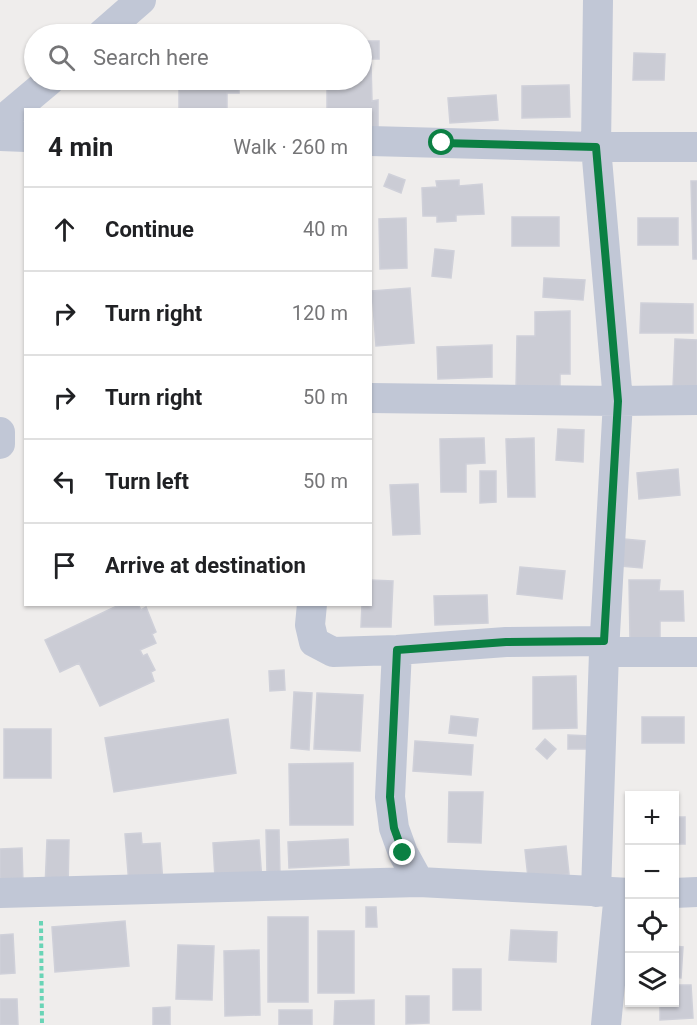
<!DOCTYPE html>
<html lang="en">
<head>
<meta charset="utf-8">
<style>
  body { margin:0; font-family:Roboto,sans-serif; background:#f2f2f2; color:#202124 }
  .controls { position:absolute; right:18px; bottom:18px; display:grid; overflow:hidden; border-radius:0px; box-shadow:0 2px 4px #0004 }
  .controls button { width:54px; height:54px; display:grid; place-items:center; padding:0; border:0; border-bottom:2px solid #e0e0e0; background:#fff; color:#202124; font:30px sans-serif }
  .stop { position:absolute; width:18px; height:18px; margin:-14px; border:4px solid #0b8043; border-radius:50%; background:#fff }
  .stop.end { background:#0b8043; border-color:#fff; box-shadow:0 2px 6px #0008 }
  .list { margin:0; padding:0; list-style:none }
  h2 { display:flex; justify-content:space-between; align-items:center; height:78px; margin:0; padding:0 24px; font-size:26px }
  h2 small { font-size:20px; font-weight:400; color:#757577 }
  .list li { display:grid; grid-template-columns:39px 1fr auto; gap:18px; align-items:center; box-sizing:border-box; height:84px; padding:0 24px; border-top:2px solid #e0e0e0 }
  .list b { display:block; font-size:22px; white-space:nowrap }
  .list em { font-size:20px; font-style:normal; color:#757577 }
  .icon { flex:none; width:33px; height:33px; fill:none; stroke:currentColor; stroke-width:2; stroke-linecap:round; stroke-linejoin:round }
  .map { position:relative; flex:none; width:697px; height:1025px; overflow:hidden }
  .search { position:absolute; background:#fff; box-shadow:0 2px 4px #0004; left:24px; top:24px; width:348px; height:66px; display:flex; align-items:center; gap:15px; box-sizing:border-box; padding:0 21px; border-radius:33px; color:#757577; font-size:22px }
  .panel { position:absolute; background:#fff; box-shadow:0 2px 4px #0004; left:24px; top:108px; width:348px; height:498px; border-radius:0px }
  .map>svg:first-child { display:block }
  .building { fill:#cbccd5; stroke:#cfd0d9; stroke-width:1.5 }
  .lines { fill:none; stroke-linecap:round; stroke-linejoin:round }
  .path { stroke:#69d4b6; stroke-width:4; stroke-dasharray:4.5 3; stroke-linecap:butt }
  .street { stroke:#c1c7d6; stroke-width:30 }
  .route { stroke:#0b8043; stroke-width:8 }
</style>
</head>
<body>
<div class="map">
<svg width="697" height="1025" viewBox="0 0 697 1025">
  <rect width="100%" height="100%" fill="#efedec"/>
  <path class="building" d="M 237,26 L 237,34 L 205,34 L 205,27 Z
    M 362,41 L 379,41 L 379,59 L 362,59 Z
    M 634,53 L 665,54 L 664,80 L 633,80 Z
    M 362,63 L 371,63 L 372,101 L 378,100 L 378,133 L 370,133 L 370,110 L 327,110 L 327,80 L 362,80 Z
    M 206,80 L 239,80 L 239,93 L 227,93 L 227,110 L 179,110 L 179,90 L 207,89 Z
    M 569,85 L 570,117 L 522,118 L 522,86 Z
    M 496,95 L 498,120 L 450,123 L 448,98 Z
    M 389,174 L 405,180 L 401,193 L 384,186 Z
    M 459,180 L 459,186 L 482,184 L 484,214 L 456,215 L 456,221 L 437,222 L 437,216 L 423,216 L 422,188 L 437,187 L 436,181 Z
    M 691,181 L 697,181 L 697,259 L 693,259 Z
    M 512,217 L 559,217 L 559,246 L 512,246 Z
    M 406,218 L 407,268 L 380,269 L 379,219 Z
    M 638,218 L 678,218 L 678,245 L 638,245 Z
    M 435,249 L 454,251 L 451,278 L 432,276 Z
    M 544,278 L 585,280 L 583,300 L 543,297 Z
    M 410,288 L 414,343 L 376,346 L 372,291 Z
    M 641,303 L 693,304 L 693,333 L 640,333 Z
    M 570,311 L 570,374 L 560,374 L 560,389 L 516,389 L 517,336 L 535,336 L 535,312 Z
    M 675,339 L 697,340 L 697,389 L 673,388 Z
    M 492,345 L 492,377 L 438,379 L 437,347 Z
    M 558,429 L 584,430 L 583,462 L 556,460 Z
    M 484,438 L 485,463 L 466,464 L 466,492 L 441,492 L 440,439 Z
    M 534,438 L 535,497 L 508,497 L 506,439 Z
    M 678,469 L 680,495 L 639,499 L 637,473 Z
    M 480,471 L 496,471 L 496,502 L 480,503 Z
    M 418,484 L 420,534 L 393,535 L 390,485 Z
    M 624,539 L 645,541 L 642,568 L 621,566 Z
    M 520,567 L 565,571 L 562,599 L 517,594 Z
    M 370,580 L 393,581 L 391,627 L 361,627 L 362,604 L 370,604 Z
    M 629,580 L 660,580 L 659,591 L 683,591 L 684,621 L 660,621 L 660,638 L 630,639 Z
    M 487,595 L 488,623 L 435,625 L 434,596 Z
    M 121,604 L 138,604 L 141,610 L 146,607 L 156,632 L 152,634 L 156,643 L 140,650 L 143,656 L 147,654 L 155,670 L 151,672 L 154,681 L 100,706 L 79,663 L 60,672 L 45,640 Z
    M 284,670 L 285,690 L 270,691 L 269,671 Z
    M 576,676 L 577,728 L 533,729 L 533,677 Z
    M 294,692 L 312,693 L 309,750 L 291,748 Z
    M 317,693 L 363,695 L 360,751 L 314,749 Z
    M 451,716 L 478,719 L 476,736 L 449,733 Z
    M 642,717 L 684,717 L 684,743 L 642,743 Z
    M 228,719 L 236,773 L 114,792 L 105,738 Z
    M 4,729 L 51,729 L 51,778 L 4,778 Z
    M 568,735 L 591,736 L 590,749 L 568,749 Z
    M 545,739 L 556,749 L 547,759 L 536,749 Z
    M 415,741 L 473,745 L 471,775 L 413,771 Z
    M 353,763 L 353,825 L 290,825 L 289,764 Z
    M 449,792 L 483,792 L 481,843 L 448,842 Z
    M 674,817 L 685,817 L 685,844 L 674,844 Z
    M 266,830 L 279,830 L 280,874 L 267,874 Z
    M 141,833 L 142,844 L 160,843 L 163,883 L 129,885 L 125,834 Z
    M 348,839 L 349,865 L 289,868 L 288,842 Z
    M 47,840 L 69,840 L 68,888 L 45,888 Z
    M 259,840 L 262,881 L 215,878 L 213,843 Z
    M 566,846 L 569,874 L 528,878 L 525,850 Z
    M 22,848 L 23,884 L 0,885 L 0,849 Z
    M 366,907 L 376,907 L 377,927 L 366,927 Z
    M 268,917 L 308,917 L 308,1002 L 268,1002 Z
    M 125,921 L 129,966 L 55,972 L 52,927 Z
    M 511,930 L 557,932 L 556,962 L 509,960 Z
    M 318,931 L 354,931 L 354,993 L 318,993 Z
    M 13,934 L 15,973 L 0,974 L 0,935 Z
    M 178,945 L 214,946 L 212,1000 L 176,999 Z
    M 674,946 L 683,947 L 681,978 L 674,977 Z
    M 259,950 L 260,1015 L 225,1016 L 224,951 Z
    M 453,969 L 481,969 L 481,1010 L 453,1010 Z
    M 674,985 L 691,985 L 693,1018 L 660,1020 L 660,1002 L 674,1002 Z
    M 406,996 L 429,996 L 429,1023 L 406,1024 Z
    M 0,999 L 17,999 L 18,1025 L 0,1025 Z
    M 374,1000 L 374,1025 L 334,1025 L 335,1001 Z
    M 170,1007 L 170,1025 L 153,1025 L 153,1008 Z
    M 279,1010 L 312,1010 L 312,1025 L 279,1025 Z"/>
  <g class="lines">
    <path class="path" d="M 41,921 L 42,1025"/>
    <path class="street" d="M 102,34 L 141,0
      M 0,122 L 50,80
      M 0,136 L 26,137
      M 370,141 L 596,147 L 697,147
      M 370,398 L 618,401 L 596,147 L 598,0
      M 697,400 L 618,401 L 604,652 L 697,652
      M 0,432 L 0,444
      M 312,604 L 310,625 L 314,642 L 333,652 L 397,650 L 506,642 L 604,641
      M 397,650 L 390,797 L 394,828 L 403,853 L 419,882 L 630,893
      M 596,892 L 604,652
      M 0,893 L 419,882
      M 674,893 L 697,892
      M 606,1025 L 619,893"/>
  </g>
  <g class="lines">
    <path class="route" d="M 403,853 L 394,828 L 390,797 L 397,650 L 506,642 L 604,641 L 618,401 L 596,147 L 442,143"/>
  </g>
</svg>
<div class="controls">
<button>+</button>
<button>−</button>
<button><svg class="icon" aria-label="locate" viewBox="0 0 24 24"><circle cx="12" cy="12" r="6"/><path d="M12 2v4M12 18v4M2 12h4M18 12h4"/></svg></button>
<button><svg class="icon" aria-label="layers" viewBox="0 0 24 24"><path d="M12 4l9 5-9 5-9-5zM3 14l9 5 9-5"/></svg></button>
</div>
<div class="stop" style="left:442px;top:143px"></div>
<div class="stop end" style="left:403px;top:853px"></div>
<div class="search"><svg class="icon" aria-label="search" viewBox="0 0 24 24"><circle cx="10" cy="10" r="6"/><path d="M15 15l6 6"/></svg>Search here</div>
<section class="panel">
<h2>4 min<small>Walk · 260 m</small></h2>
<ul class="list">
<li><svg class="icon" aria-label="ahead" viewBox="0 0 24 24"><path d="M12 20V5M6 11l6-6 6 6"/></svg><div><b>Continue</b></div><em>40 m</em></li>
<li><svg class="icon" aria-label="right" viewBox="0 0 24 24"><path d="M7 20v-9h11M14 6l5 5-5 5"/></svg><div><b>Turn right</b></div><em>120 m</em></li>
<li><svg class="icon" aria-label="right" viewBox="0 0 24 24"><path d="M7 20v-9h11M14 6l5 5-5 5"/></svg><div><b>Turn right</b></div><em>50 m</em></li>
<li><svg class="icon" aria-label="left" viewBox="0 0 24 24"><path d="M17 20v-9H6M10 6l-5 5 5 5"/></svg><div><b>Turn left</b></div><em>50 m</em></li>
<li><svg class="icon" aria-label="arrive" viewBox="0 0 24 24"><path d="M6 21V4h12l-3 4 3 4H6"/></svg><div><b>Arrive at destination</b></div></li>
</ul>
</section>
</div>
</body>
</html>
